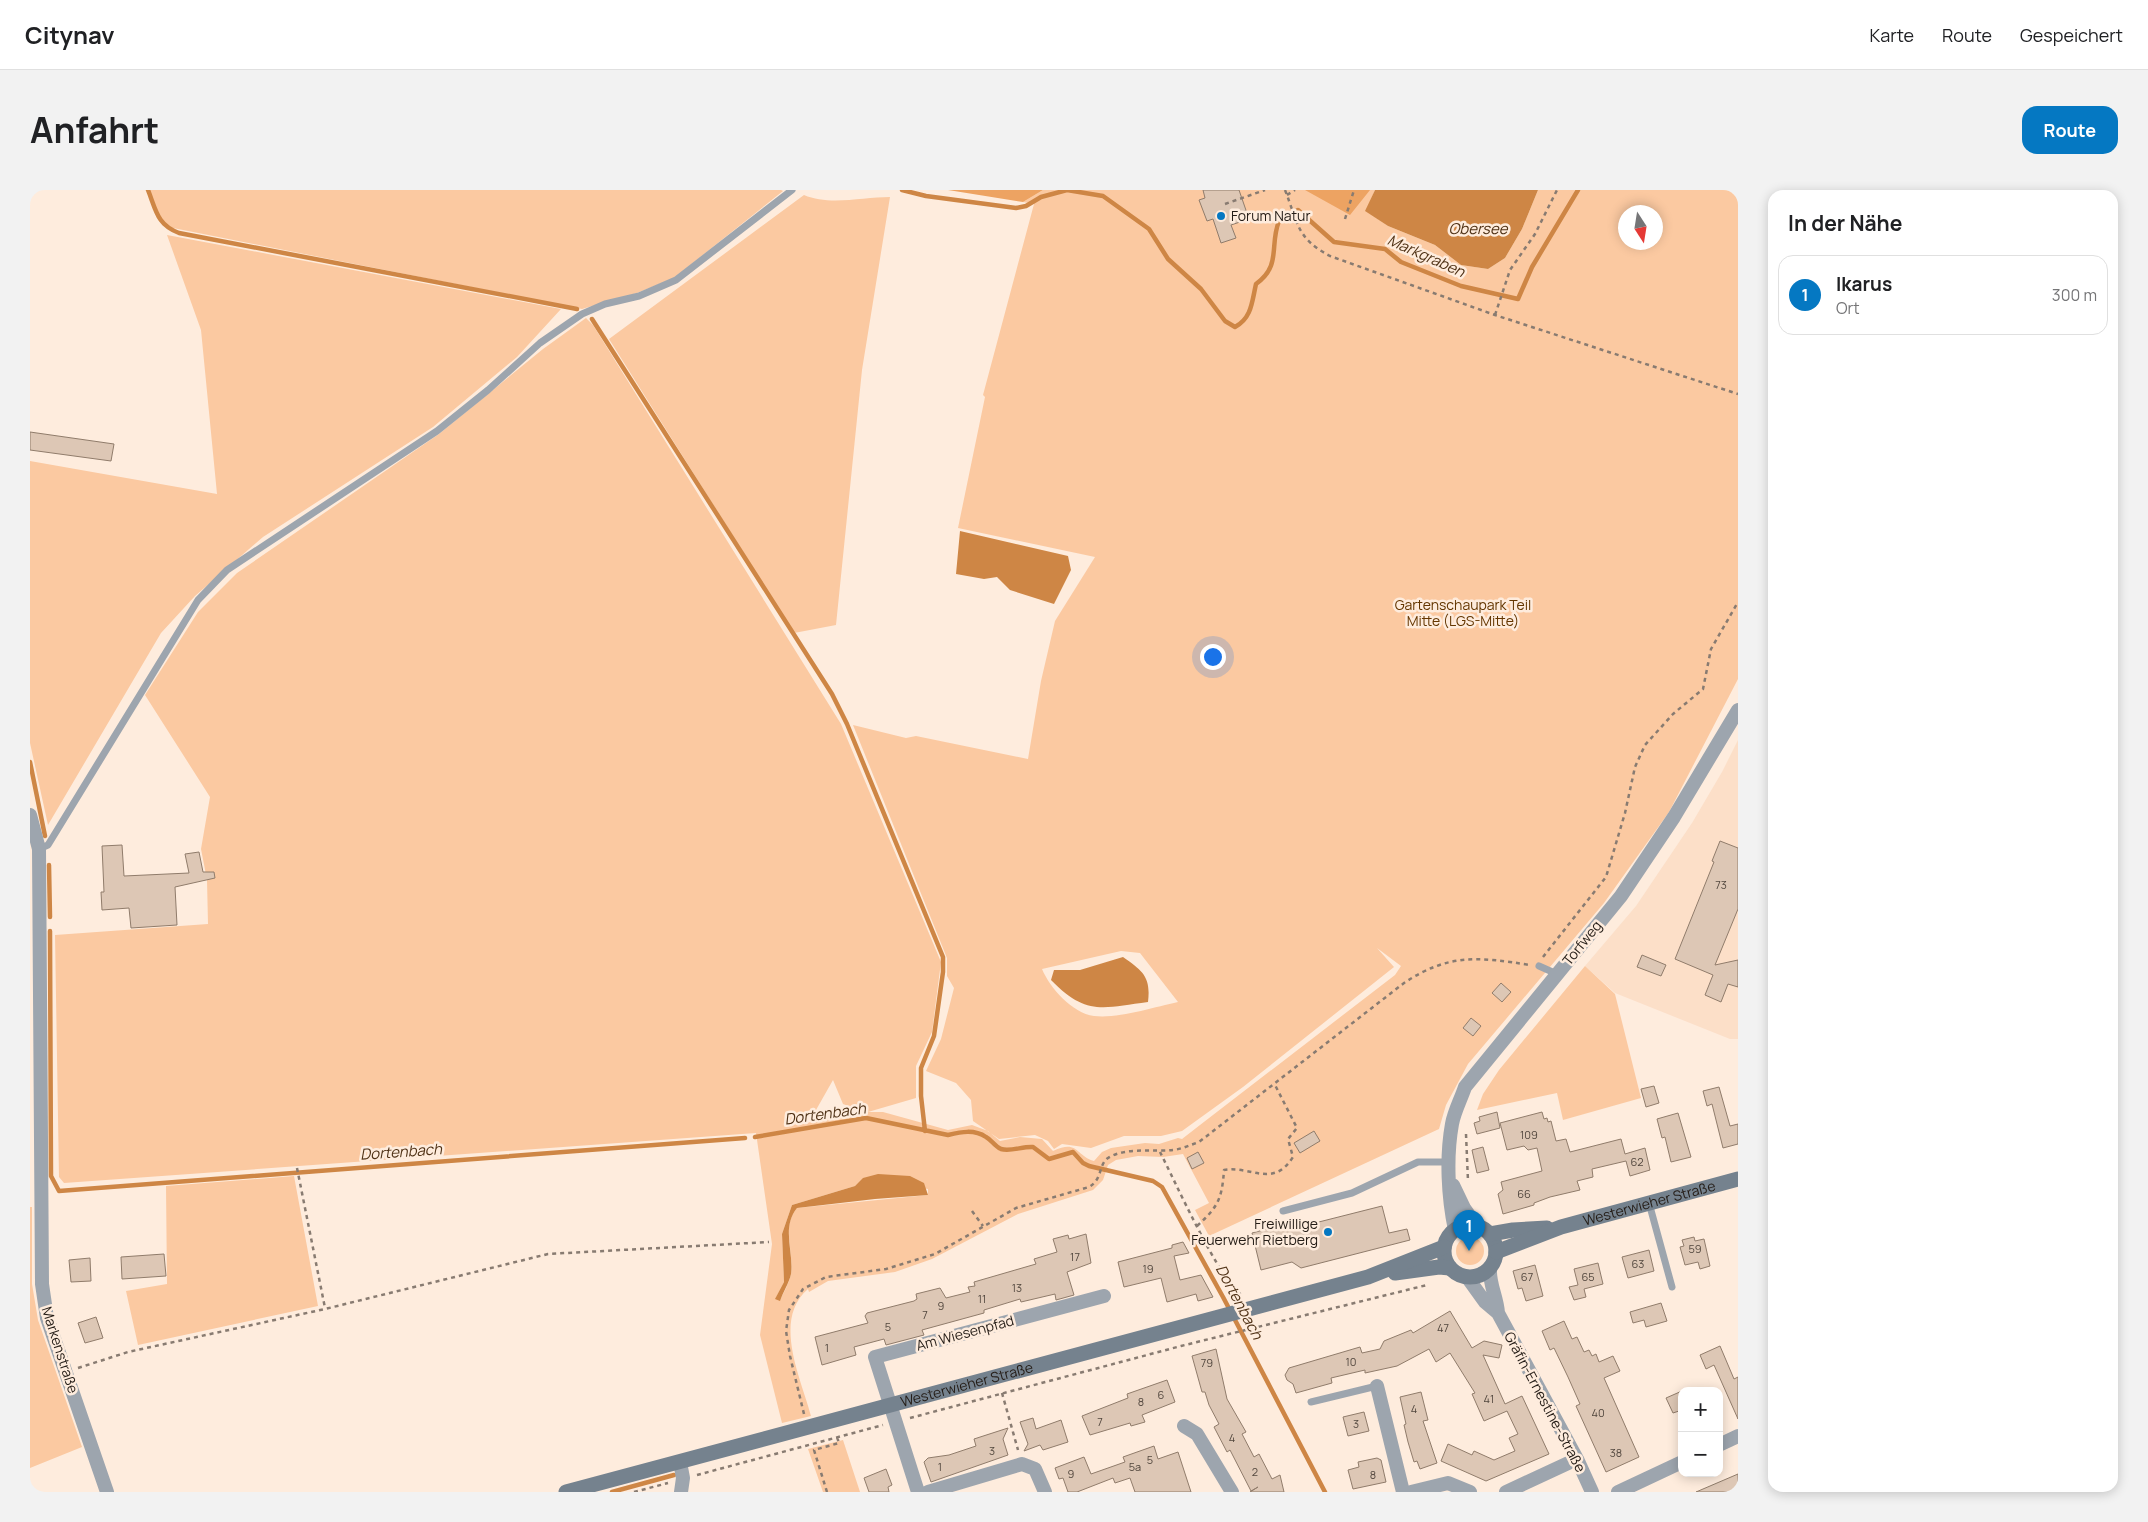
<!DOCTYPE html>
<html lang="de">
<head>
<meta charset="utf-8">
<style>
  body { margin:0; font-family:Manrope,sans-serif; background:#f2f2f2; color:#202124 }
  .controls { position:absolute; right:15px; bottom:15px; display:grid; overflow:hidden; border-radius:10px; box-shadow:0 2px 12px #0003 }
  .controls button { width:45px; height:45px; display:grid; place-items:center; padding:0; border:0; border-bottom:1px solid #e0e0e0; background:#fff; color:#202124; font:25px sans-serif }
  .compass { position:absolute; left:1588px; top:15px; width:45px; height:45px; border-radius:50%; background:#fff; box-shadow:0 2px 12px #0003; rotate:168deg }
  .you { position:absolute; left:1182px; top:466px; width:18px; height:18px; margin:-12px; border:4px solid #fff; border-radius:50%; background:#1a73e8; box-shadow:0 0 0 8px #1a73e833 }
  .badge { display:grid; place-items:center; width:32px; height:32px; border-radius:50%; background:#0578c2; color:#fff; font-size:16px; font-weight:700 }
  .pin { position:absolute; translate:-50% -41px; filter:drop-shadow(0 1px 2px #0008) }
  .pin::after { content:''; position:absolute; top:26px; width:18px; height:15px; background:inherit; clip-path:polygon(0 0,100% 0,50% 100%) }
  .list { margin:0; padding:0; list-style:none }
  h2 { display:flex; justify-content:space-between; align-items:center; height:65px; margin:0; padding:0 20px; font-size:21px }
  h2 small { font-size:16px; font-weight:400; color:#757577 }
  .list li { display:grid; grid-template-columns:32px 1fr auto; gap:15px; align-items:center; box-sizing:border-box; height:80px; margin:0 10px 10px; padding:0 10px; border:1px solid #e0e0e0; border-radius:15px }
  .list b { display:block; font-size:19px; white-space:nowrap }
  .list p { margin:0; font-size:16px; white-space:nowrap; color:#757577 }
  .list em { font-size:16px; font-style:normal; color:#757577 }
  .map { position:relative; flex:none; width:1708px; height:1302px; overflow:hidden; border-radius:15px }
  header { display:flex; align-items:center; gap:30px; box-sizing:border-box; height:70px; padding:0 25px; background:#fff; border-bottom:1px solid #e0e0e0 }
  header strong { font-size:24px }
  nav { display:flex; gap:28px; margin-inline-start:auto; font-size:18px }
  .intro { display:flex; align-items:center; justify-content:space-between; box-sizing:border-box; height:120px; padding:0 30px }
  h1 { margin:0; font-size:35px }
  .button { padding:12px 22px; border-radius:15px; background:#0578c2; color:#fff; font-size:18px; font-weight:700 }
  main { display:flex; gap:30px; padding:0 30px }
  aside { flex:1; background:#fff; border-radius:15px; box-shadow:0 2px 12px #0003 }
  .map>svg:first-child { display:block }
  .built { fill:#fcdfc8 }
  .green { fill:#fbc9a1; fill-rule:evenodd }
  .forest { fill:#eda362 }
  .water { fill:#ce8645 }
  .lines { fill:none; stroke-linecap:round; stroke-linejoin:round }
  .stream { stroke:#ce8645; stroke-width:4.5 }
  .building { fill:#ddc7b5; stroke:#907c6b }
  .path { stroke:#887b71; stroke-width:2.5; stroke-dasharray:4 4; stroke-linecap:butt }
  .lane { stroke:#9da5ae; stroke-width:7 }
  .street { stroke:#9da5ae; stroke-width:14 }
  .secondary { stroke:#75828e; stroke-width:15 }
  .poi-dot { fill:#0578c2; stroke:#feecdd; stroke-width:2 }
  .labels { text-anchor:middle; stroke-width:5; stroke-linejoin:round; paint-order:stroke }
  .number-label { font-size:11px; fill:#52473e }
  .poi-label { font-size:14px; fill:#241c16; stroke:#feecdd; text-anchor:start }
  .park-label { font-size:14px; fill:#643600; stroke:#feecdd }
  .street-label { font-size:14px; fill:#241c16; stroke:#feecdd }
  .water-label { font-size:15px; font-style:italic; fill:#4f3115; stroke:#feecdd }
</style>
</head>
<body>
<header>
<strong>Citynav</strong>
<nav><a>Karte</a><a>Route</a><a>Gespeichert</a></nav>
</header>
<div class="intro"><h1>Anfahrt</h1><a class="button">Route</a></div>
<main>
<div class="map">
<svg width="1708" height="1302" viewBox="0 0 1708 1302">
  <rect width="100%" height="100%" fill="#feecdd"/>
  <path class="built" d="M 1708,550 L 1708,849 L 1700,849 L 1585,803 L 1555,776 L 1606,716 L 1662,633 L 1692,582 Z"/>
  <path class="green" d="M 119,0 L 751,0 L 753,1 L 644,88 L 607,103 L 552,119 L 133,36 Z
    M 1013,0 L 1345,0 L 1336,21 L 1358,36 L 1405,55 L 1431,75 L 1458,79 L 1475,68 L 1492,39 L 1508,0 L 1708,0 L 1708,489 L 1639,622 L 1574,713 L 1438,874 L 1416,915 L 1409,939 L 1179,1046 L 1165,1020 L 1179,1013 L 1153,964 L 1133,967 L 1108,966 L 1086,970 L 1078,975 L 1073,990 L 1063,1000 L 988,1024 L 902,1069 L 865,1082 L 798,1091 L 779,1102 L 778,1099 C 742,1130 771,1188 781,1226 L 752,1233 L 730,1145 L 742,1054 L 726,943 L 34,993 L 29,987 L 25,745 L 178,734 L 177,690 L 171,659 L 180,607 L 115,505 L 168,422 L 207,383 L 409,244 L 513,159 L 556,128 L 563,135 L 811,534 L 911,772 L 902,842 L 886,876 L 886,908 L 838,922 L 853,922 L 918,940 L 942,935 L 958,941 L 970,951 L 990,947 L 1012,949 L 1023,961 C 1048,949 1045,965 1064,971 L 1072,962 L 1081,958 L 1115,953 L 1129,954 L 1148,948 L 1152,949 L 1170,935 L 1365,785 L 1371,776 L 1347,758 L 1364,777 L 1213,897 L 1152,941 L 1131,946 L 1094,946 L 1061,958 L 1032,954 L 1024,959 L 1018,951 L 1005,945 L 969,949 L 943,931 L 941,910 L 926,893 L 896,881 L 911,849 L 924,798 L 917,786 L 917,768 L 823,535 L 876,548 L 886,546 L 998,569 L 1011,491 L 1025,431 L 1065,367 L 928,338 L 955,207 L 953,205 L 1004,14 L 993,12 ZM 1596,22 L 1626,22 L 1626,52 L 1596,52 ZM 1091,761 L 1110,763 L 1148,812 C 1124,817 1088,829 1064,826 C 1042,823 1020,798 1012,779 ZM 803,890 L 813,914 L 834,922 L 765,935 L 786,920 ZM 834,988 L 898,999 L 898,1005 L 767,1018 C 751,1037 764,1061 761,1084 C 759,1093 754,1102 750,1110 L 746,1108 L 754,1092 L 752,1044 L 762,1015 L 825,996 Z
    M 774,5 C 799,16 833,7 860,7 L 832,180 L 806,435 L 764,443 L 579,149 Z
    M 137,45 L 531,119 L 487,167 L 403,237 L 233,347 L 165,406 L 131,443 L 18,635 L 0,553 L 0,271 L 187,304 L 171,140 Z
    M 1555,776 L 1585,804 L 1611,908 L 1533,930 L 1527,903 L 1447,920 L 1453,904 L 1469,880 Z
    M 264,986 L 288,1116 L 108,1155 L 96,1101 L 137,1094 L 136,996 Z
    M 0,1017 L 2,1017 L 2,1094 L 8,1130 L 52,1257 L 0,1278 Z
    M1426 1061a14 14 0 1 1 28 0a14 14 0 1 1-28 0Z
    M 813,1250 L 830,1302 L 793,1302 L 778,1259 Z"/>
  <path class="forest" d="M 918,0 L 1013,0 L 993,12 Z
    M 1275,0 L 1340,0 L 1320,25 Z"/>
  <path class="water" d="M 1345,0 L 1508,0 L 1492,39 L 1475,68 L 1458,79 L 1431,75 L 1405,55 L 1358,36 L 1335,21 Z
    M 930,341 L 1038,366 L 1041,380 L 1024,414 L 980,400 L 967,387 L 954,389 L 926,384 Z
    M 1093,767 C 1113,781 1121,787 1118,812 C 1072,818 1056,826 1021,790 L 1024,780 L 1050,780 Z
    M 848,984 L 880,986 L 894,993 L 898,1005 L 845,1009 L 767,1018 C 751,1038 764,1062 761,1084 C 759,1093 753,1102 750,1111 L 745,1109 L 754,1092 L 752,1044 L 762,1015 L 825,996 L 833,988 Z"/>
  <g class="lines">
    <path class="stream" d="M 118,0 C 126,20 127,35 149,43 L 547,119
      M 872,0 L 896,6 L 986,18 L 996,16 L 1011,7 L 1037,0 L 1073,6 L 1119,39 L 1138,69 L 1171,99 L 1195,131 L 1205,137 C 1222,128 1222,111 1226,94 C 1252,75 1239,56 1249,31 L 1268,20 L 1304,52 L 1355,59 L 1371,72 L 1431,96 L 1488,109 L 1502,77 L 1548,0
      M 562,129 L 802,504 L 817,534 L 913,767 L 913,782 L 904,846 L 891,878 L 891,906 L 895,941
      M 0,572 L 15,646
      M 19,675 L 20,727
      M 20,741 L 21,986 L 29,1001 L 715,948
      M 725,947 L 836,928 L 918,945 C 931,942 944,939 956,947 C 962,950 964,956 971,959 C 981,962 993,956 1003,957 L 1019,969 L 1043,962 L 1053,973 L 1059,976 L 1123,991 L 1132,997 L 1193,1107 L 1295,1302
      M 582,1302 L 644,1285"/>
  </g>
  <path class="building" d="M 1173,0 L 1209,0 L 1219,29 L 1201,35 L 1206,48 L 1191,53 L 1183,29 L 1177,31 L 1169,10 L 1175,8 Z
    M 0,242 L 84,254 L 81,271 L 0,260 Z
    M 1690,651 L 1708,658 L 1708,719 L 1685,775 L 1708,770 L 1708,797 L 1698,794 L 1691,812 L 1675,805 L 1683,785 L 1645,769 L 1684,672 L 1682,671 Z
    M 92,655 L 94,686 L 159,683 L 155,664 L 169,662 L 173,682 L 184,682 L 185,688 L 145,697 L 147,735 L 101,738 L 99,718 L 72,720 L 71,702 L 74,702 L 72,656 Z
    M 1612,765 L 1636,775 L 1631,786 L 1607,777 Z
    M 1471,793 L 1481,802 L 1472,812 L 1462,803 Z
    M 1441,828 L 1451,836 L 1443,846 L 1433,838 Z
    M 1624,896 L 1629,913 L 1616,917 L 1611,899 Z
    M 1689,897 L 1700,936 L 1708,934 L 1708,954 L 1693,958 L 1682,914 L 1677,916 L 1673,901 Z
    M 1467,922 L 1470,938 L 1447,944 L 1444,933 L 1450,931 L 1449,927 Z
    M 1512,922 L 1514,929 L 1517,928 L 1518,932 L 1521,931 L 1526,951 L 1536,949 L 1540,962 L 1591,949 L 1595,964 L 1615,958 L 1620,980 L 1600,986 L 1596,971 L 1562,979 L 1563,987 L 1547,991 L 1550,1000 L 1520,1007 L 1504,1013 L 1504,1015 L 1473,1024 L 1468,1004 L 1473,1000 L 1471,992 L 1512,981 L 1507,958 L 1498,960 L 1494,956 L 1477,960 L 1470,933 Z
    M 1648,923 L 1661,967 L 1641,972 L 1635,947 L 1632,948 L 1627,929 Z
    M 1284,941 L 1290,951 L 1270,963 L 1264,953 Z
    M 1453,957 L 1459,980 L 1447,983 L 1442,960 Z
    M 1168,962 L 1174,973 L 1162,979 L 1157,968 Z
    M 1352,1016 L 1359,1043 L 1377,1039 L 1380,1050 L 1271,1078 L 1262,1072 L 1231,1080 L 1222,1043 L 1268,1031 L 1269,1037 Z
    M 1056,1044 L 1061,1073 L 1037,1082 L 1044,1105 L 1026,1110 L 1025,1104 L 991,1112 L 990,1109 L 954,1120 L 954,1123 L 892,1140 L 894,1145 L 856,1155 L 854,1149 L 824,1157 L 826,1165 L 792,1175 L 785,1147 L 838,1133 L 835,1126 L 837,1123 L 884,1111 L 887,1109 L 886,1104 L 910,1098 L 916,1108 L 940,1102 L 938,1097 L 945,1096 L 944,1092 L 1006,1074 L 1004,1069 L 1027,1062 L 1023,1049 L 1038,1045 L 1039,1049 Z
    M 1664,1047 L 1665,1051 L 1674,1049 L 1680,1076 L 1670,1079 L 1668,1072 L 1655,1075 L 1650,1057 L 1654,1056 L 1652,1050 Z
    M 1153,1052 L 1159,1063 L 1144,1066 L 1150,1090 L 1171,1085 L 1183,1107 L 1168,1111 L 1166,1104 L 1137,1112 L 1131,1088 L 1094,1097 L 1088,1072 L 1142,1058 L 1142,1055 Z
    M 1619,1060 L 1624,1081 L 1598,1088 L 1592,1067 Z
    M 134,1064 L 136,1086 L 92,1089 L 91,1067 Z
    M 60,1068 L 61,1091 L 41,1092 L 39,1070 Z
    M 1568,1073 L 1573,1094 L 1554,1099 L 1556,1107 L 1544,1110 L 1539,1097 L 1548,1095 L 1544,1079 Z
    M 1505,1075 L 1513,1106 L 1496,1111 L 1492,1098 L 1488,1099 L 1483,1081 Z
    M 1631,1113 L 1637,1131 L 1616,1137 L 1614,1130 L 1603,1133 L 1600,1122 Z
    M 1420,1121 L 1442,1158 L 1454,1151 L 1472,1155 L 1469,1168 L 1453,1165 L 1475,1214 L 1492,1206 L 1519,1264 L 1456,1291 L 1411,1271 L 1418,1254 L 1442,1265 L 1444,1261 L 1464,1270 L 1485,1261 L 1479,1248 L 1488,1244 L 1477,1221 L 1454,1231 L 1442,1204 L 1445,1203 L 1420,1163 L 1406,1172 L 1399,1159 L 1367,1176 L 1335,1183 L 1335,1180 L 1301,1188 L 1302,1193 L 1266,1203 L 1263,1194 L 1257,1190 L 1255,1185 L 1259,1178 L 1330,1157 L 1332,1163 L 1350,1159 L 1354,1151 L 1381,1140 L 1383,1143 Z
    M 66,1127 L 73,1148 L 55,1153 L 48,1133 Z
    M 1534,1131 L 1542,1149 L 1547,1147 L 1554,1162 L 1559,1160 L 1562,1166 L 1566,1164 L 1569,1172 L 1583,1166 L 1590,1181 L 1574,1188 L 1609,1267 L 1576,1282 L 1546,1216 L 1550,1214 L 1538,1187 L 1524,1158 L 1520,1160 L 1512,1141 Z
    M 1690,1156 L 1704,1189 L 1708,1187 L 1708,1229 L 1684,1175 L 1676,1179 L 1670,1165 Z
    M 1186,1159 L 1197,1209 L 1216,1242 L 1212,1244 L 1224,1267 L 1229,1264 L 1242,1289 L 1250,1285 L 1254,1302 L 1220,1302 L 1228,1297 L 1221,1301 L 1200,1260 L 1197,1262 L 1184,1237 L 1189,1234 L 1179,1215 L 1175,1202 L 1172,1202 L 1162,1166 Z
    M 1137,1190 L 1145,1212 L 1112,1225 L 1115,1232 L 1101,1236 L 1100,1233 L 1060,1245 L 1052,1226 L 1098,1208 L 1097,1204 Z
    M 1652,1201 L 1652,1220 L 1643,1223 L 1636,1208 Z
    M 1391,1202 L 1398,1230 L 1393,1231 L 1407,1273 L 1390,1279 L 1387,1271 L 1384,1272 L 1378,1252 L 1374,1235 L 1376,1234 L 1370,1207 Z
    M 1334,1222 L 1339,1241 L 1318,1246 L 1313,1227 Z
    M 1003,1228 L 1006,1239 L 1031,1230 L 1038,1252 L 1013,1260 L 1010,1255 L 994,1261 L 998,1254 L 990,1232 Z
    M 978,1238 L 973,1249 L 978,1265 L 901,1292 L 894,1272 L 898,1268 L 919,1265 L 946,1256 L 944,1249 Z
    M 1124,1256 L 1128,1269 L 1148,1262 L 1161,1302 L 1105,1302 L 1100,1288 L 1085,1293 L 1083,1288 L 1047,1302 L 1038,1302 L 1033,1288 L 1029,1289 L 1025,1278 L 1054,1267 L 1061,1284 L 1095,1272 L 1093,1267 Z
    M 1347,1268 L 1351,1270 L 1356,1292 L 1323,1299 L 1318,1280 L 1329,1277 L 1328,1272 Z
    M 856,1279 L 862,1295 L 858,1297 L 859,1302 L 839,1302 L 834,1288 Z
    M 1708,1284 L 1708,1302 L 1666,1302 Z"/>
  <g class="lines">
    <path class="path" d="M 1255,0 C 1268,33 1266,48 1300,66 L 1465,125 L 1708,204
      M 1257,5 L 1265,0
      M 1195,14 L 1235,0
      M 1315,29 L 1324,0
      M 1465,125 L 1480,80 L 1505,44 L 1527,0
      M 1513,767 L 1576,687 L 1595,623 L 1605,577 L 1615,555 L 1643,524 L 1673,499 L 1681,459 L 1708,412
      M 1436,944 L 1438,991
      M 1130,962 C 1143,987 1192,1096 1212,1105
      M 267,978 L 295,1118
      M 942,1021 L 953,1036
      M 1167,1036 C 1188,1017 1192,1009 1194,980 C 1220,975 1243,999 1263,967 L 1258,949 L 1267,938 L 1244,893
      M 48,1178 L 98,1162 L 295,1119 L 518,1064 L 739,1052
      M 972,1203 L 988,1260
      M 774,1224 L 760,1166 L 756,1141 L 759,1120 L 773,1099 L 796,1087 L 856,1079 L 905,1064 L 986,1018 L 1059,997 C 1073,989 1068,975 1078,968 C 1095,957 1123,962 1143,960 C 1152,959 1160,955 1169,952 L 1374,793 C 1419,763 1449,767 1500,775
      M 880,1228 L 1151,1156 L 1397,1095
      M 667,1285 L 853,1235
      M 604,1302 L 638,1293
      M 797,1302 L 784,1260 L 809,1253 L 807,1247"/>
    <path class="lane" d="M 9,659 L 18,655 L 168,410 L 197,380 L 407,241 L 458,200 L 510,153 L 552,124 L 575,114 L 609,106 L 646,90 L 762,0
      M 1509,776 L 1527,784
      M 1619,1013 L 1642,1097
      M 1253,1021 L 1322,1003 L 1388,972 L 1419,972
      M 1281,1212 L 1347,1196"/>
    <path class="street" d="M 0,625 L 9,659 L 12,1094 L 17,1128 L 77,1302
      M 1423,995 L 1434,1018 L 1446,1035
      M 1425,1040 C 1418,1007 1416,967 1422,934 C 1424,922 1431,909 1435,897 L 1591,706 L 1644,627 L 1708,520
      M 1460,1079 C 1459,1094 1467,1107 1468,1123 L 1547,1269 L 1562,1302
      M 1437,1087 L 1455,1112 L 1468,1123
      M 1347,1196 L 1373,1302
      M 1154,1236 L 1167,1244 L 1202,1302
      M 1689,1255 L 1708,1246
      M 650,1272 L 653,1288 L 651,1302
      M 888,1302 L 845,1167 L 1074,1106
      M 898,1302 L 992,1274 L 1005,1279 L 1015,1302
      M 1381,1302 L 1418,1293 L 1440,1302
      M 1476,1302 L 1547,1269
      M 1588,1302 L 1652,1272"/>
    <g class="secondary">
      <circle cx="1440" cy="1061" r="26"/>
      <path d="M 1460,1044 L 1483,1040 L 1517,1038"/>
      <path id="s1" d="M 1466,1062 L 1531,1037 L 1708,989"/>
      <path d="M 1365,1083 L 1409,1077 L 1420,1078"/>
      <path id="s2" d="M 536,1302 L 1338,1087 L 1414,1057"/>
    </g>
  </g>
  <g class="poi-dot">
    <circle cx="1191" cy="26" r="5"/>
    <circle cx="1298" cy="1042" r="5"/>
  </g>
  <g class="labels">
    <g class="number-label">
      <text x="1691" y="699">73</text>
      <text x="1499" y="949">109</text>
      <text x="1607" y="976">62</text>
      <text x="1494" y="1008">66</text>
      <text x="1665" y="1063">59</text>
      <text x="1045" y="1071">17</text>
      <text x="1608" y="1078">63</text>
      <text x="1118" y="1083">19</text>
      <text x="1497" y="1091">67</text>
      <text x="1558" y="1091">65</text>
      <text x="987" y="1102">13</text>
      <text x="952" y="1113">11</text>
      <text x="911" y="1120">9</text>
      <text x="895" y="1129">7</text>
      <text x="858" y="1141">5</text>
      <text x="1413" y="1142">47</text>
      <text x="797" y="1162">1</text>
      <text x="1321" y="1176">10</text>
      <text x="1177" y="1177">79</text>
      <text x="1131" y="1209">6</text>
      <text x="1459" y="1213">41</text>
      <text x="1111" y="1216">8</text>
      <text x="1384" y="1223">4</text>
      <text x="1568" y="1227">40</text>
      <text x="1070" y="1236">7</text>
      <text x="1326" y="1238">3</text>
      <text x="1202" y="1252">4</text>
      <text x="962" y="1265">3</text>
      <text x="1586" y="1267">38</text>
      <text x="1120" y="1274">5</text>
      <text x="910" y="1281">1</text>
      <text x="1105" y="1281">5a</text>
      <text x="1225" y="1286">2</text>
      <text x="1041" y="1288">9</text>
      <text x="1343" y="1289">8</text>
    </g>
    <g class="poi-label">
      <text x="1201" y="31">Forum Natur</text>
      <text x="1288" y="1039" text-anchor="end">Freiwillige<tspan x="1288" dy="16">Feuerwehr Rietberg</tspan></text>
    </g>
    <g class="park-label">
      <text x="1433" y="420">Gartenschaupark Teil<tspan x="1433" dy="16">Mitte (LGS-Mitte)</tspan></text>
    </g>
    <g class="street-label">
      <text transform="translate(1552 753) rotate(-51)" y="5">Torfweg</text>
      <text dy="5" stroke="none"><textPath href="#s1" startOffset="161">Westerwieher Straße</textPath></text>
      <text transform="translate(935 1143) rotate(-15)" y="5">Am Wiesenpfad</text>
      <text transform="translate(30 1160) rotate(72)" y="5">Markenstraße</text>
      <text dy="5" stroke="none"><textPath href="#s2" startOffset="415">Westerwieher Straße</textPath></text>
      <text transform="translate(1515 1212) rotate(62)" y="5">Gräfin-Ernestine-Straße</text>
    </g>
    <g class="water-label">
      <text x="1448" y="44">Obersee</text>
      <text transform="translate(1396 66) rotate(24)" y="5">Markgraben</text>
      <text transform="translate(795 924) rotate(-8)" y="5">Dortenbach</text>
      <text transform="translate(371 962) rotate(-4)" y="5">Dortenbach</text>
      <text transform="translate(1209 1112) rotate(62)" y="5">Dortenbach</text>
    </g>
  </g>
</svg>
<div class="controls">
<button>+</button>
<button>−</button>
</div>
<svg class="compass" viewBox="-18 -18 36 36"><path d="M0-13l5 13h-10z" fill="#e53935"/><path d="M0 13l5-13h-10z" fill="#757577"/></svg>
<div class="you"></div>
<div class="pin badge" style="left:1439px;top:1061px">1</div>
</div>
<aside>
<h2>In der Nähe<small></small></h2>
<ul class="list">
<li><span class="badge">1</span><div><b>Ikarus</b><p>Ort</p></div><em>300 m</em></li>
</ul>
</aside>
</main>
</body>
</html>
